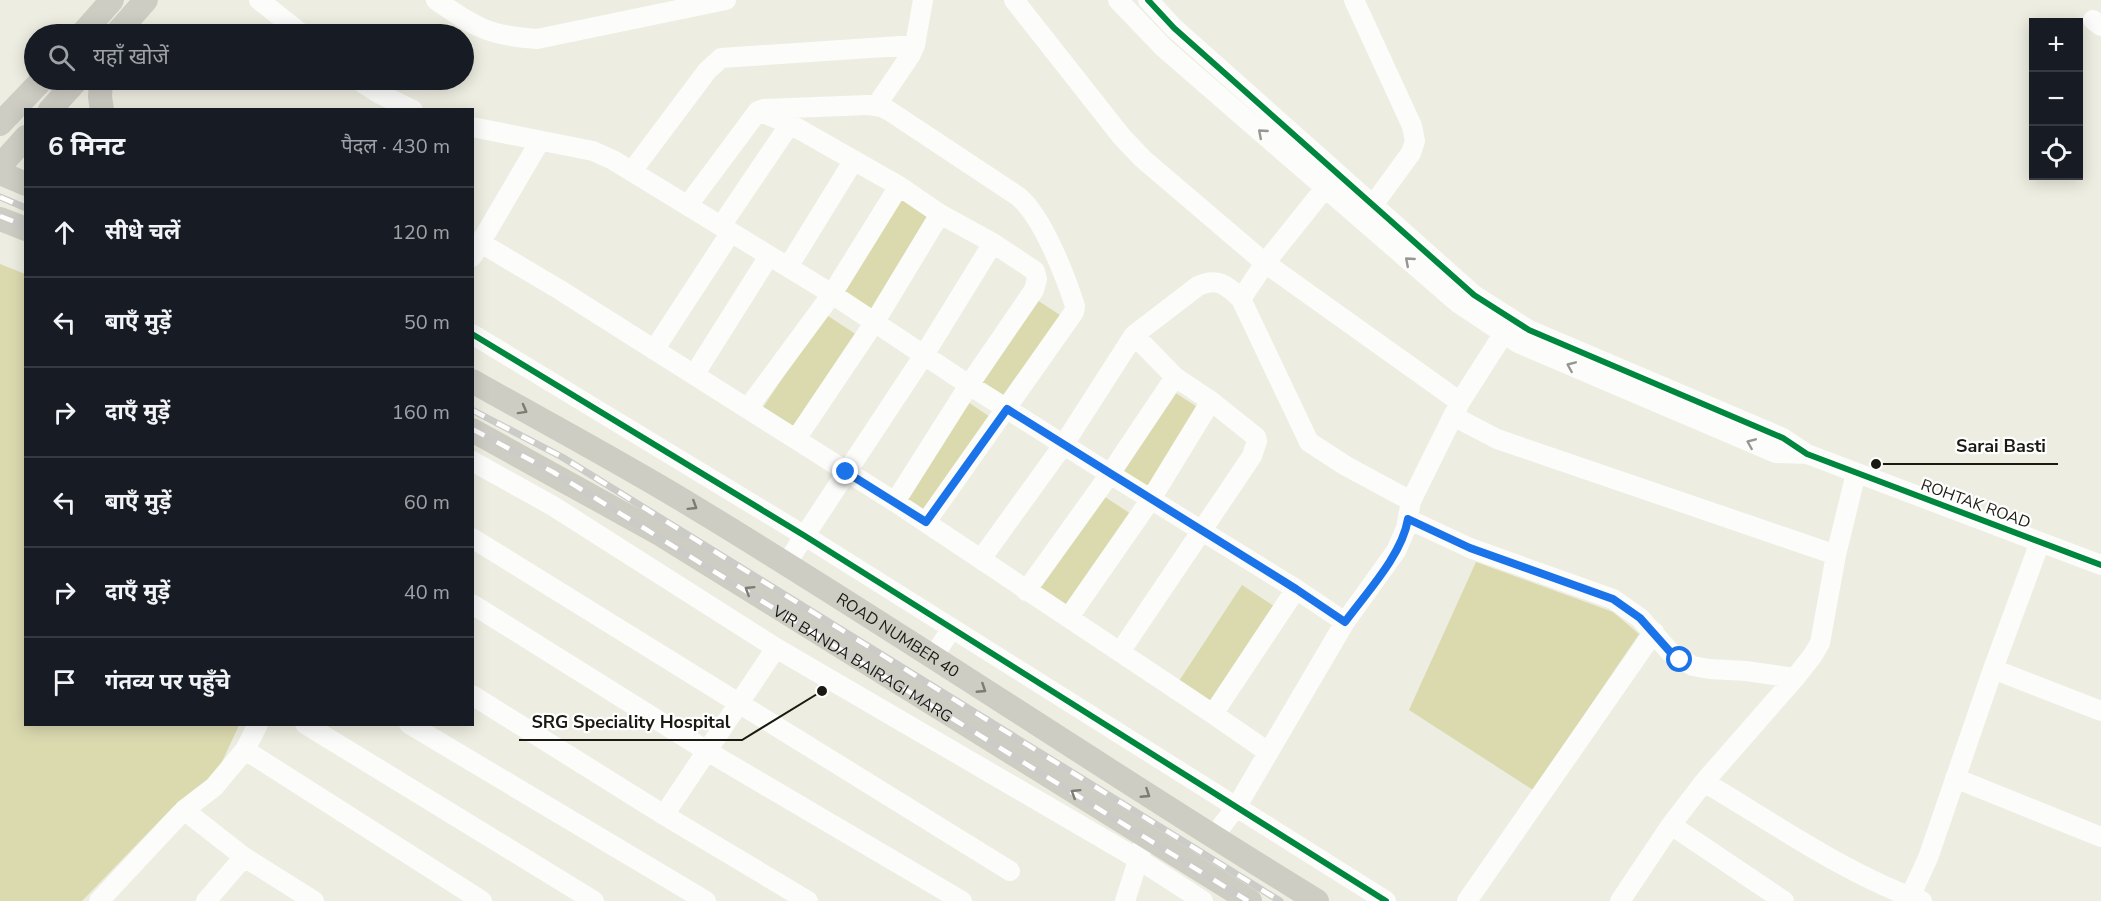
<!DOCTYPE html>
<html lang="hi">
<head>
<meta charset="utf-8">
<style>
  body { margin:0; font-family:"Nunito Sans","Noto Sans Devanagari",sans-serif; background:#20242c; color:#f1f3f6 }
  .controls { position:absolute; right:18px; top:18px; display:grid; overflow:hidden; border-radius:0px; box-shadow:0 3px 15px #0003 }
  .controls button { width:54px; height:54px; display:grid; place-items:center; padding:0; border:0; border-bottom:2px solid #363941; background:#171b24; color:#f1f3f6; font:30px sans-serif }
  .stop { position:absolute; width:18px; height:18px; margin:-14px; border:4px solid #1a73e8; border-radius:50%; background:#fff }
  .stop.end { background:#1a73e8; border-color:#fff; box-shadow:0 2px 6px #0008 }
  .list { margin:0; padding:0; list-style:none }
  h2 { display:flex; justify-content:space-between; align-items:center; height:78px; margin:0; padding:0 24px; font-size:26px }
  h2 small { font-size:20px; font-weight:400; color:#9ea1a6 }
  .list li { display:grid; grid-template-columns:39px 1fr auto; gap:18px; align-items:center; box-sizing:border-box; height:90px; padding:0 24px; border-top:2px solid #363941 }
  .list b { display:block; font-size:22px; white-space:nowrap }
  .list em { font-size:20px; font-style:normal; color:#9ea1a6 }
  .icon { flex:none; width:33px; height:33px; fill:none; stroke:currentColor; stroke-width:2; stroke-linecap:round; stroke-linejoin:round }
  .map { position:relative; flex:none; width:2101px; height:901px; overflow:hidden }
  .search { position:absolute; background:#171b24; box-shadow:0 3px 15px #0003; left:24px; top:24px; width:450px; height:66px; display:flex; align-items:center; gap:15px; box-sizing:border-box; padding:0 21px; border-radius:33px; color:#9ea1a6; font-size:22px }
  .panel { position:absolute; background:#171b24; box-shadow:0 3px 15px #0003; left:24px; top:108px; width:450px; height:618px; border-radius:0px }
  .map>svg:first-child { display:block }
  .green { fill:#dbdaaf }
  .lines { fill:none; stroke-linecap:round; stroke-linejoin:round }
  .minor { stroke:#fcfcfa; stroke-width:20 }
  .major { stroke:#cecdc4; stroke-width:24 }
  .rail-casing { stroke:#cbcbc8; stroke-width:7 }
  .rail { stroke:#fff; stroke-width:4.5; stroke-dasharray:14; stroke-linecap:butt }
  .cycleway-casing { stroke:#fff; stroke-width:10 }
  .cycleway { stroke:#00873e; stroke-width:6 }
  .oneway { stroke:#969692 }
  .oneway2 { stroke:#7d7c74 }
  .route { stroke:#1a73e8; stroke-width:8 }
  .labels { text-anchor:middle; stroke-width:4.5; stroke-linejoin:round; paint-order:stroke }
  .street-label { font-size:16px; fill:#1a1a13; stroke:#fff }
  .leader { fill:none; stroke:#1a1a13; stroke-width:2 }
  .callout-dot { fill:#1a1a13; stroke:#fff; stroke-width:2 }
  .callout-label { font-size:18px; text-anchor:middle; font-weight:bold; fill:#1a1a13; stroke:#fff; stroke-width:4.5; stroke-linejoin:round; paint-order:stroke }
</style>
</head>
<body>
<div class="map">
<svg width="2101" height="901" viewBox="0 0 2101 901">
  <rect width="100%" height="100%" fill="#edede1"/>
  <path class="green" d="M 900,197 L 932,218 L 870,314 L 838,293 Z
    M 0,264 L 25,274 L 26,724 L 239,725 L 215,777 L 173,807 L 82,901 L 0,901 Z
    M 1034,298 L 1063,317 L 1008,401 L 979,382 Z
    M 825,314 L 857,335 L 794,430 L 762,409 Z
    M 1171,390 L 1202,410 L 1148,494 L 1116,473 Z
    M 965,400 L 993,419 L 927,512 L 904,497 Z
    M 1099,493 L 1131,514 L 1069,610 L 1037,589 Z
    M 1476,562 L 1613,612 L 1639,634 L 1533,790 L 1409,710 Z
    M 1242,585 L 1274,606 L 1211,702 L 1179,681 Z"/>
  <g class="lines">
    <path class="minor" d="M 259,0 L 302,34
      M 436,0 C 474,27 490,36 537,39 L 726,0
      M 1014,0 L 1122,137 L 1143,159 L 1265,263 L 1460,402
      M 1118,0 L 1164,48 L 1458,303 L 1518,343 L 1776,453 L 1807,454
      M 1148,0 L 1174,28 L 1474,295 L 1529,330 L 1783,438 L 1807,454 L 2101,565
      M 1354,0 L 1412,126 L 1415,141 L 1411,153 L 1373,205
      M 2093,20 L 2101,26
      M 358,80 L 380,94 L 413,110
      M 876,106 L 910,56 L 915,45 L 923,0
      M 760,112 L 790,124 L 899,186 L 940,214 L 993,243 L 1035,271 L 1037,279 L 1034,290 L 969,385 L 895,502
      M 472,127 L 593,151 L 613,160 L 832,294 L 969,385 L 1110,474 L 1296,589 L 1345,622
      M 632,171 L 707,71 L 721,58 L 915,45
      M 688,205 L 758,111 L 764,109 L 868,105 L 882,107 L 891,112 L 1019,197 C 1043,218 1065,275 1075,306 L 1074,312 L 926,522
      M 721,226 L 790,124
      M 481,243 L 560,290 L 895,502 L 1213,714 L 1268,752
      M 472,257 L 540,141
      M 788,267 L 854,160
      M 1241,299 L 1265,263 L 1325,188
      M 472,334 L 805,536 L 1386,901
      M 1134,335 L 1198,286 C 1217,277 1227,285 1241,299 L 1309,442 L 1346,466 L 1411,501
      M 654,350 L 731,232
      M 694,375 L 769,256
      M 748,408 L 832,294 L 899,186
      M 1453,416 L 1497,439 L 1836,555
      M 796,439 L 874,323 L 940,214
      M 472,461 L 553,506 L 776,648 L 1138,859 L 1203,901
      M 1408,519 L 1470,548 L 1613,599 L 1640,618 L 1672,654 L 1693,666 L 1709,669 L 1746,671 L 1795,678
      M 472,538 L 1010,871
      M 981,559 L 1064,444 L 1134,335 L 1175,377 L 1211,401 L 1256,437 L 1257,441 L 1252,456 L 1120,652
      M 786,564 L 924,355 L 993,243
      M 1026,591 L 1110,474 L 1175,377
      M 472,604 L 707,751 L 962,901
      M 1069,617 L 1151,499 L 1211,401
      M 933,657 L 952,628
      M 1993,669 L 2101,711
      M 472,695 L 664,815 L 808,901
      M 1213,714 L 1296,589
      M 305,724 L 594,901
      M 409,724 L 706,901
      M 245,750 L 482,901
      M 1955,778 L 2101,837
      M 1704,782 C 1774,823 1845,874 1922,901
      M 184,810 L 244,857 L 314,901
      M 664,815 L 776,648
      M 1671,825 L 1784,901
      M 1213,837 L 1237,806 L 1345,622 L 1396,551 L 1406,528 L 1411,501 L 1460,402 L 1504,333
      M 99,901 L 184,810 L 214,787 L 245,750 L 258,724
      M 206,901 L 244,857
      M 1125,901 L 1142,848
      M 1467,901 L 1654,632
      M 1620,901 L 1671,825 L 1704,782 L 1795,678 L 1813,655 L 1820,643 L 1836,555 L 1856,473
      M 1908,901 L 1928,858 L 1993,669 L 2040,542"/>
    <g class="major">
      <path d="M 82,34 L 112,0"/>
      <path d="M 116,34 L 146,0"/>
      <path d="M 101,80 L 100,97 L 102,110"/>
      <path d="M 50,110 L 77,80"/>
      <path d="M 0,124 L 42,80"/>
      <path d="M 0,166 L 26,137"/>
      <path d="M 0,173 L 26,184"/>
      <path d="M 0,219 L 26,229"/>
      <path id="s1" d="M 472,381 C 545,422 618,461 689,504 C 901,632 1106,772 1317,901"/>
      <path d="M 472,430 L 660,534 L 1250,901"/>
    </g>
    <g class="rail-casing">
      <g id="rail">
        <path d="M 0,197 L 26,208"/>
        <path d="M 0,216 L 26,226"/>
        <path d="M 472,410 L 562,457 L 1280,901"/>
        <path id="s2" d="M 472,429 L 553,472 L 1248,901"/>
      </g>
    </g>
    <use href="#rail" class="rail"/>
    <g class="cycleway-casing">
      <path id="cycleway" d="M 1148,0 L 1174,28 L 1474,295 L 1529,330 L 1783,438 L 1807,454 L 2101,565
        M 472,334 L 805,536 L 1386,901"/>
    </g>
    <use href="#cycleway" class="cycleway"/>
  </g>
  <defs><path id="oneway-chevron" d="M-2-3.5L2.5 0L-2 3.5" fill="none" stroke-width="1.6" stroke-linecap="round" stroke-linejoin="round" transform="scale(1.5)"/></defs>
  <g class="oneway">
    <use href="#oneway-chevron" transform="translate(1262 133) rotate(-139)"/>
    <use href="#oneway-chevron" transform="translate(1409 261) rotate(-139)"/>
    <use href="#oneway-chevron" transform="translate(1571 366) rotate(-157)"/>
    <use href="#oneway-chevron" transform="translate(1751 443) rotate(-157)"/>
  </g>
  <g class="oneway2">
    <use href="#oneway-chevron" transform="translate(523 410) rotate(29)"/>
    <use href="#oneway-chevron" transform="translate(693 506) rotate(32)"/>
    <use href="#oneway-chevron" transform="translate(749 590) rotate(-148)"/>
    <use href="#oneway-chevron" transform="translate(982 689) rotate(33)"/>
    <use href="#oneway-chevron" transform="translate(1075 793) rotate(-148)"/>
    <use href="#oneway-chevron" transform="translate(1146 794) rotate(33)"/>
  </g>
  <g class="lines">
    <path class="route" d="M 846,472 L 926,522 L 1007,409 L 1296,589 L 1345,622 C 1367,592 1402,555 1408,519 L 1470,548 L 1613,599 L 1640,618 L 1672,654 L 1680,660"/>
  </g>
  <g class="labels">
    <g class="street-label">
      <text transform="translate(1976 503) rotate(20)" y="6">ROHTAK ROAD</text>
      <text dy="6" stroke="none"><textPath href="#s1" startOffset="496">ROAD NUMBER 40</textPath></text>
      <text dy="6" stroke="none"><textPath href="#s2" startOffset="456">VIR BANDA BAIRAGI MARG</textPath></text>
    </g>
  </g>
  <path class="leader" d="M1876 464L1944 464H2058M822 691L742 740H519"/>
  <g class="callout-dot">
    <circle cx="1876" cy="464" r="6"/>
    <circle cx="822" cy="691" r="6"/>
  </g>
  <g class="callout-label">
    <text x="2001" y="452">Sarai Basti</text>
    <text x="631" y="728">SRG Speciality Hospital</text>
  </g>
</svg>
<div class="controls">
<button>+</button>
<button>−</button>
<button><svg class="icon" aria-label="locate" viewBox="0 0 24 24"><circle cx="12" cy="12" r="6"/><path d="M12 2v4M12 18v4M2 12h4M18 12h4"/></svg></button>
</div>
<div class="stop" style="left:1680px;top:660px"></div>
<div class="stop end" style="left:846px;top:472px"></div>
<div class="search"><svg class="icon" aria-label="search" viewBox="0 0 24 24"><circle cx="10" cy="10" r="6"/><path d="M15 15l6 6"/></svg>यहाँ खोजें</div>
<section class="panel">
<h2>6 मिनट<small>पैदल · 430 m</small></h2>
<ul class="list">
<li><svg class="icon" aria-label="ahead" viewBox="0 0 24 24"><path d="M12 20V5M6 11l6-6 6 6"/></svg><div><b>सीधे चलें</b></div><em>120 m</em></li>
<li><svg class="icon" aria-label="left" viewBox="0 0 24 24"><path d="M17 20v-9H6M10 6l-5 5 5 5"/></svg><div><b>बाएँ मुड़ें</b></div><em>50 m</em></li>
<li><svg class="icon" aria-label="right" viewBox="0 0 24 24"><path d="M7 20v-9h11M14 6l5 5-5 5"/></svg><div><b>दाएँ मुड़ें</b></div><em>160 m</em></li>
<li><svg class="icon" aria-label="left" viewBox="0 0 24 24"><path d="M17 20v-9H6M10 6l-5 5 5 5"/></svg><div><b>बाएँ मुड़ें</b></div><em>60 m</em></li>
<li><svg class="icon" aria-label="right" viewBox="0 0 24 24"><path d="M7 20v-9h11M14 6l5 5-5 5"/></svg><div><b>दाएँ मुड़ें</b></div><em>40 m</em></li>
<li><svg class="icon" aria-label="arrive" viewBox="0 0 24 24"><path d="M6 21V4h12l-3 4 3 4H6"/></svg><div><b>गंतव्य पर पहुँचे</b></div></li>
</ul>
</section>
</div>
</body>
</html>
